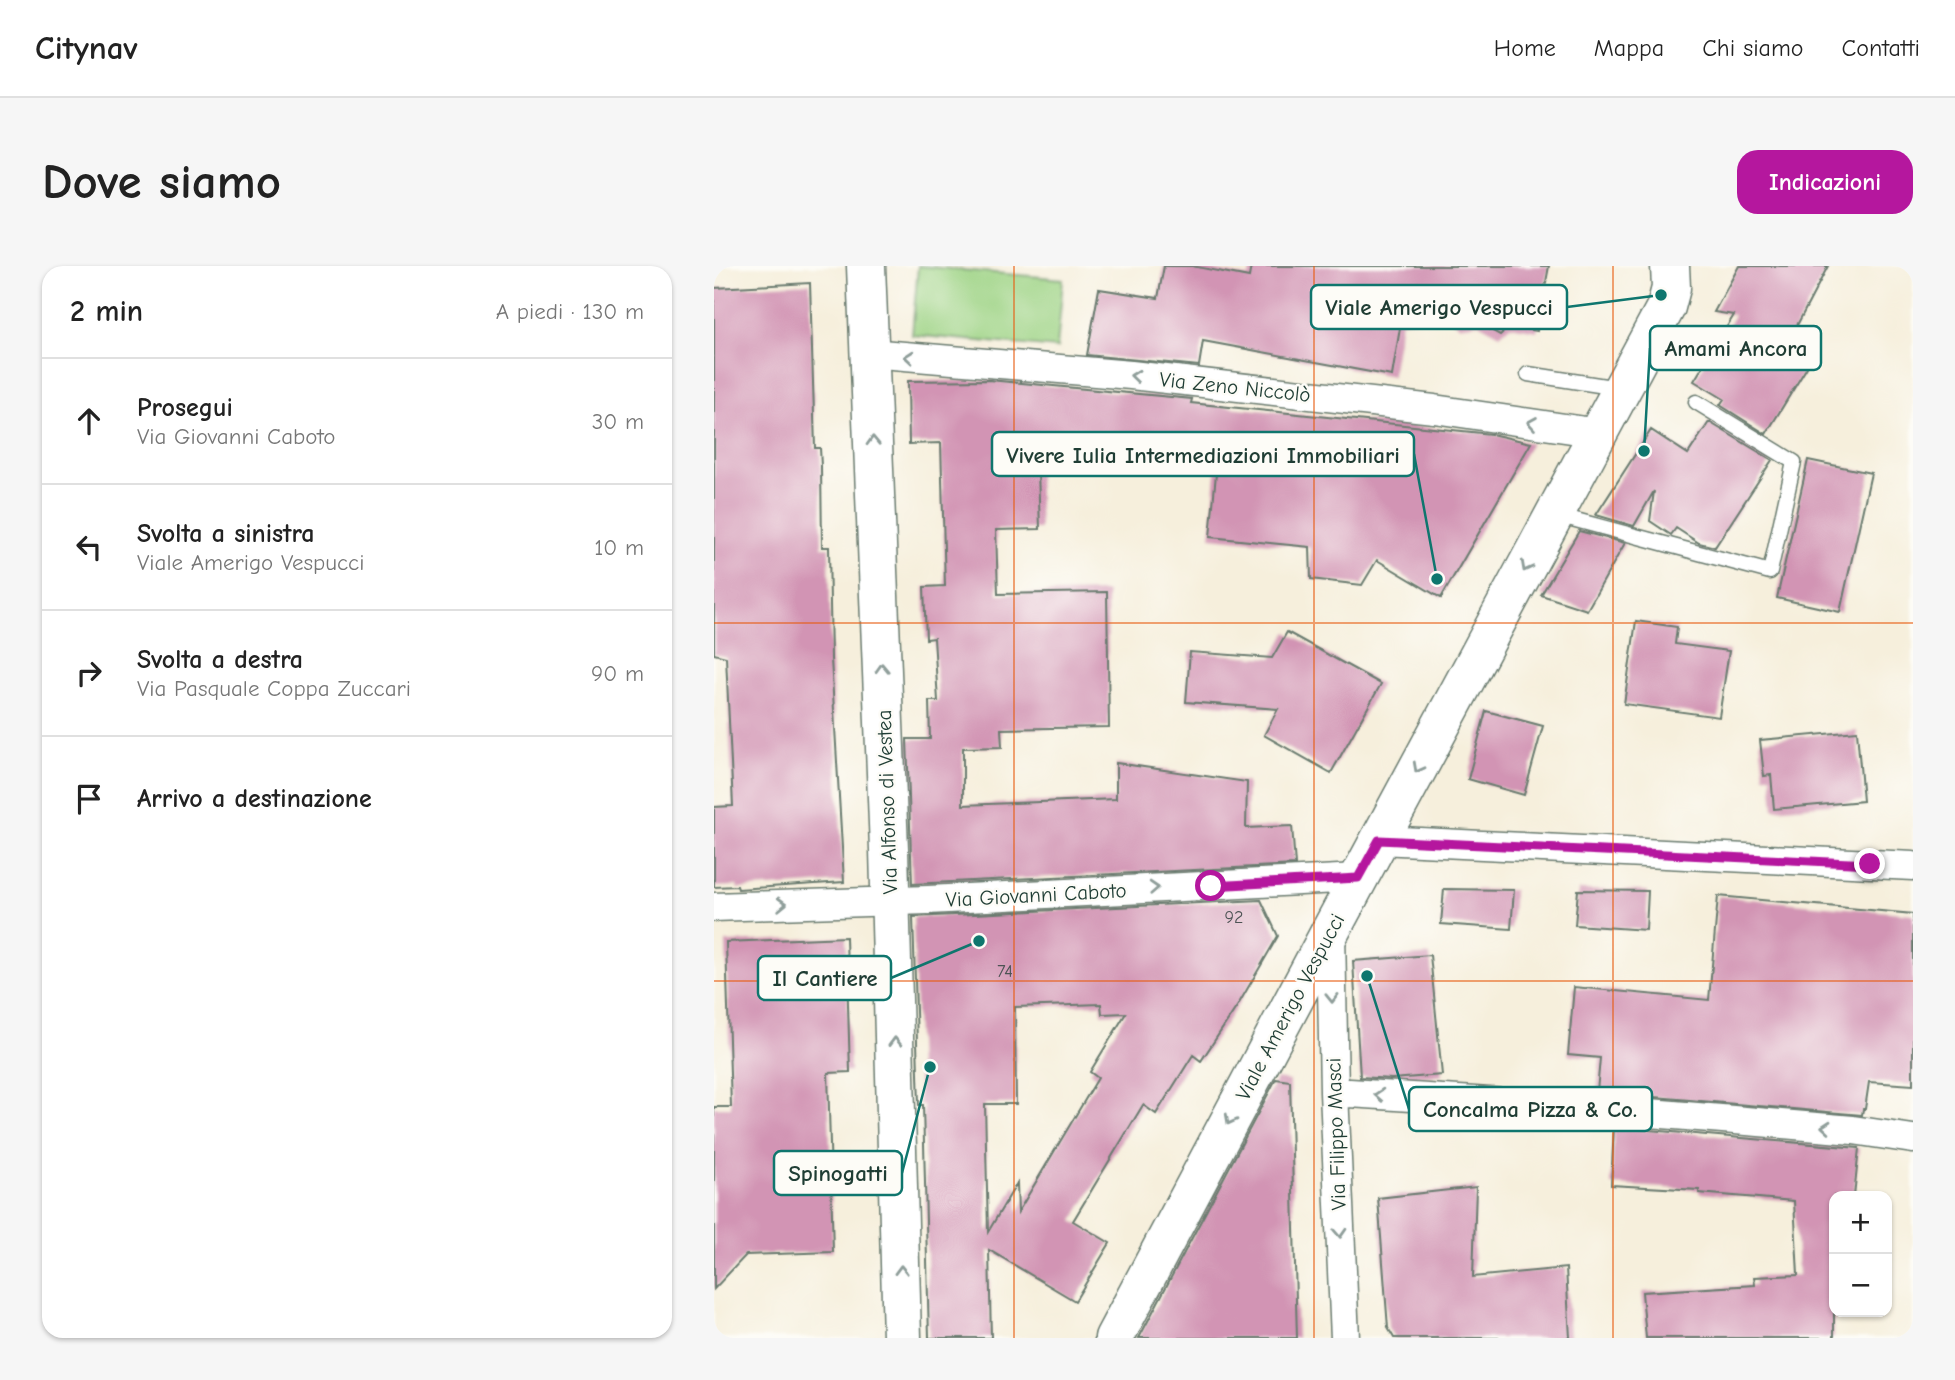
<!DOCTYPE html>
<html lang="it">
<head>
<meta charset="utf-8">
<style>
  body { margin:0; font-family:"Comic Neue",sans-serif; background:#f6f6f6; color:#222 }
  .controls { position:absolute; right:21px; bottom:21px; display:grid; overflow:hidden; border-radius:14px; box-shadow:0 2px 5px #0004 }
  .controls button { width:63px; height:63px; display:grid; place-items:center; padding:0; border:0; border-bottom:2px solid #e0e0e0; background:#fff; color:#222; font:35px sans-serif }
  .stop { position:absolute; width:21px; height:21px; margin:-16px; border:5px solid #b5179e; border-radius:50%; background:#fff }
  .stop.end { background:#b5179e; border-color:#fff; box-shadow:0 2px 7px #0008 }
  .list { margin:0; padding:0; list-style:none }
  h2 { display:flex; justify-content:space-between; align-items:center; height:91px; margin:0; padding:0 28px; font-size:30px }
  h2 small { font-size:23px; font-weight:400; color:#767676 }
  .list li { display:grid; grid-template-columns:46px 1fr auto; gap:21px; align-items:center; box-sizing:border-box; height:126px; padding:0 28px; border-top:2px solid #e0e0e0 }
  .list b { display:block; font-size:26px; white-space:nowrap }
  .list p { margin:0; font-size:23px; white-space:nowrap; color:#767676 }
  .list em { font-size:23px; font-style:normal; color:#767676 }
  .icon { flex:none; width:38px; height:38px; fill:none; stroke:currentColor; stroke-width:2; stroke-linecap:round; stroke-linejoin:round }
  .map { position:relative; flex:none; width:1199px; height:1072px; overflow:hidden; border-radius:21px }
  header { display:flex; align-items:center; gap:42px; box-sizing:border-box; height:98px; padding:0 35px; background:#fff; border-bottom:2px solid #e0e0e0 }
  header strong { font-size:33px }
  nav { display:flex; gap:38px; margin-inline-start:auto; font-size:24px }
  .intro { display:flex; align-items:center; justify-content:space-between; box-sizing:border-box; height:168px; padding:0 42px }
  h1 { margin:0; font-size:49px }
  .button { padding:18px 32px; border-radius:21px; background:#b5179e; color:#fff; font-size:24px; font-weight:700 }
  main { display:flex; gap:42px; padding:0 42px }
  aside { flex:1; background:#fff; border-radius:21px; box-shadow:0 2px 5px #0004 }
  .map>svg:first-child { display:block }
  .green { fill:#9dd384; stroke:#5e885c; stroke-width:2 }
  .building { fill:#d294b4; fill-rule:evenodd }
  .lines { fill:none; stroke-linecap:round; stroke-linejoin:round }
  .lane-casing { stroke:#6a7b6f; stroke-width:17 }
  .street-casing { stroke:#6a7b6f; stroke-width:31 }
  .secondary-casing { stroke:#6a7b6f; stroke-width:41 }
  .lane { stroke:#fff; stroke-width:14 }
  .street { stroke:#fff; stroke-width:28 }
  .secondary { stroke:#fff; stroke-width:38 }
  .oneway { stroke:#8f9e9a }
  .route { stroke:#b5179e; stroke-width:9 }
  .grid { fill:none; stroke:#e8590c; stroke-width:2; stroke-opacity:0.55 }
  .labels { text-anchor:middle; stroke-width:5; stroke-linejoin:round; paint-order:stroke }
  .number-label { font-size:18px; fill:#4c5354 }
  .street-label { font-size:21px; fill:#1f3d34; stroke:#fdfcf7 }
  .leader { fill:none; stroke:#0f766e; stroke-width:2.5 }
  .callout-dot { fill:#0f766e; stroke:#fdfcf7; stroke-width:2.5 }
  .callout { fill:#fdfcf7; stroke:#0f766e; stroke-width:2.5 }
  .callout-label { font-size:23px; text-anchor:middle; font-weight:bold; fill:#1f3d34 }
</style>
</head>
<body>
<header>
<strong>Citynav</strong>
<nav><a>Home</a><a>Mappa</a><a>Chi siamo</a><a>Contatti</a></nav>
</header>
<div class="intro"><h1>Dove siamo</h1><a class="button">Indicazioni</a></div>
<main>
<aside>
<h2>2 min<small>A piedi · 130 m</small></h2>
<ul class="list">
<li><svg class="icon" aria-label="ahead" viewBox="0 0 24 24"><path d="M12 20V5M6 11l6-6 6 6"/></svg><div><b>Prosegui</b><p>Via Giovanni Caboto</p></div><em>30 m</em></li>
<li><svg class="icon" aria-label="left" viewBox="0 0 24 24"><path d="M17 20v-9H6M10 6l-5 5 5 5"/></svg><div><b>Svolta a sinistra</b><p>Viale Amerigo Vespucci</p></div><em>10 m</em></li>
<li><svg class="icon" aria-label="right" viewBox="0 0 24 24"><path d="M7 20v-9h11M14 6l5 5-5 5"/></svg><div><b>Svolta a destra</b><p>Via Pasquale Coppa Zuccari</p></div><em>90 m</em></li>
<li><svg class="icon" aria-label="arrive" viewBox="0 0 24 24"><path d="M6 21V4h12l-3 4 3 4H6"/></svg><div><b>Arrivo a destinazione</b></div></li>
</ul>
</aside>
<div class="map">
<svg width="1199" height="1072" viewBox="0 0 1199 1072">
  <rect width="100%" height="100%" fill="#fdfcf7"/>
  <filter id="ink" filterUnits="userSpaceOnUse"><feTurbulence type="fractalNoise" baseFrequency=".0143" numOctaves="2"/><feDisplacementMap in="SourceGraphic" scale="14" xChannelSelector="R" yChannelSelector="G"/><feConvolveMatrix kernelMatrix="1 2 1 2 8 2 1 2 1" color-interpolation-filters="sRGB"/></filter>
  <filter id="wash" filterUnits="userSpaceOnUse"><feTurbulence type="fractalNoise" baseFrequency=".00686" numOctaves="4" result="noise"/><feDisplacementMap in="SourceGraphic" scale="28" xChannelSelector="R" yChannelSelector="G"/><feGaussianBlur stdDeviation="1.57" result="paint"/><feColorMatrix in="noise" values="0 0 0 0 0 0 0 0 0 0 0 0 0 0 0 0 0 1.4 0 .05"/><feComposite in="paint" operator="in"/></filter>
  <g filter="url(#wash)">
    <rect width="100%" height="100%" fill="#f6efdc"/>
    <path class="green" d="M 204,0 L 349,13 L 343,82 L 198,69 Z"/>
    <g id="blocks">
      <path class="building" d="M 450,0 L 478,0 L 535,11 L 537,0 L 835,0 L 823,65 L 796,60 L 786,69 L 764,57 L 746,60 L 729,50 L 687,56 L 678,110 L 489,75 L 485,100 L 373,89 L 385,23 L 444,32 Z
        M 1025,0 L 1114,0 L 1069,86 L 1093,101 L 1052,168 L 1006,139 L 1010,133 L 980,115 L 1020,49 L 1000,46 Z
        M 96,17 L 101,182 L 106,182 L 107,200 L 108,281 L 115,281 L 117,393 L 130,616 L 24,623 L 23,620 L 0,621 L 0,541 L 19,540 L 12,391 L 0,388 L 0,22 Z
        M 275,114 L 478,133 L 477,137 L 777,168 L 817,177 L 727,332 L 663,294 L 648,319 L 597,313 L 596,281 L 496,271 L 503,197 L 412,202 L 411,187 L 323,175 L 326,263 L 282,264 L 284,328 L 393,326 L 395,461 L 287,463 L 288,481 L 249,482 L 249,539 L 402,533 L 402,497 L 533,516 L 532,562 L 578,560 L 581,599 L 198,618 L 193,473 L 216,473 L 215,435 L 224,435 L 220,372 L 212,373 L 210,321 L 231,320 L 227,177 L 195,178 L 194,115 Z
        M 995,156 L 1058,194 L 1001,281 L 985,277 L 962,262 L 957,269 L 936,255 L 940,225 L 920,260 L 882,249 L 937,164 L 974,188 Z
        M 1094,194 L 1157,207 L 1126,346 L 1063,332 Z
        M 865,265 L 911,277 L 873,344 L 827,329 Z
        M 922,355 L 963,361 L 961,378 L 1015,385 L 1005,451 L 910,438 Z
        M 573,366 L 667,418 L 617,507 L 550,469 L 564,443 L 472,436 L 476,386 L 558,392 Z
        M 772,445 L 829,460 L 810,529 L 754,513 Z
        M 1143,465 L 1149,535 L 1060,543 L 1057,509 L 1050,510 L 1046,474 Z
        M 730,623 L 800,624 L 797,663 L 727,658 Z
        M 864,624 L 934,625 L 932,664 L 861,659 Z
        M 1004,630 L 1199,648 L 1199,819 L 1155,816 L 1151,843 L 1149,843 L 1148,849 L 883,826 L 886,792 L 854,789 L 860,721 L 995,734 Z
        M 547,634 L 564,670 L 524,739 L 487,795 L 479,789 L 442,848 L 429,839 L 359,955 L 396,977 L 361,1035 L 275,984 L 277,1072 L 215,1072 L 209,839 L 205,839 L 199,651 ZM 387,738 L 388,748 L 412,747 L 376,806 L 384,812 L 304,946 L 303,917 L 274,966 L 271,838 L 302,838 L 301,741 Z
        M 132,671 L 136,806 L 114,807 L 119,986 L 32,989 L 0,1023 L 0,841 L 17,841 L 12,676 Z
        M 716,689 L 728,809 L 678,813 L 646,811 L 639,695 Z
        M 562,813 L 576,815 L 583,1072 L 425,1072 Z
        M 900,861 L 1145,882 L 1140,930 L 1120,930 L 1120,1072 L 932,1072 L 928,1026 L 1041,1019 L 1040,1011 L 1084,1009 L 1080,935 L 985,927 L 985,924 L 897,919 Z
        M 762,921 L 759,1011 L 852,1002 L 856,1072 L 680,1072 L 674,1062 L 664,932 Z"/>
    </g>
  </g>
  <g filter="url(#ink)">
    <use href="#blocks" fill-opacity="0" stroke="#6a7b6f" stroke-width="2"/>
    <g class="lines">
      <g class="lane-casing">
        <path id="lane" d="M 814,108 L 904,122
          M 843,249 L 1056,306 L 1080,196 L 982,136"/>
      </g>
      <g class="street-casing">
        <path id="street" d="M 155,87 L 417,109 L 720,143 L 885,167
          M 665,574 L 1199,600
          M 0,641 L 214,634 L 644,612
          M 617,666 L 620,826 L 631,1072
          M 620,826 L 900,844 L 1139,864 L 1199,873"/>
      </g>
      <g class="secondary-casing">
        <path id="secondary" d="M 152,0 L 175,583 L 188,1072
          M 400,1072 L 617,664 L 952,41 L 957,22 L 956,0"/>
      </g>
      <use href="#lane" class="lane"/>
      <use href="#street" class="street"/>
      <use href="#secondary" class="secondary"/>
    </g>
    <defs><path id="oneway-chevron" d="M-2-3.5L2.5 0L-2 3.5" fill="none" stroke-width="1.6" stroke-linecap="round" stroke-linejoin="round" transform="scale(1.75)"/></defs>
    <g class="oneway">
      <use href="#oneway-chevron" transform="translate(195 91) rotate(-175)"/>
      <use href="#oneway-chevron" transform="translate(421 110) rotate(-174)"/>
      <use href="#oneway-chevron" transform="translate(818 157) rotate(-171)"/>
      <use href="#oneway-chevron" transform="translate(159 175) rotate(-92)"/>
      <use href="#oneway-chevron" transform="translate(812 301) rotate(118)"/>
      <use href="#oneway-chevron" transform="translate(168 402) rotate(-92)"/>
      <use href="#oneway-chevron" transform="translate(704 502) rotate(118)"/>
      <use href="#oneway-chevron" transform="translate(440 622) rotate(-3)"/>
      <use href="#oneway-chevron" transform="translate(68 638) rotate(-2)"/>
      <use href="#oneway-chevron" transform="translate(618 732) rotate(89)"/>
      <use href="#oneway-chevron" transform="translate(181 776) rotate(-91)"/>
      <use href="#oneway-chevron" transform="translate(665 829) rotate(-176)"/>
      <use href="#oneway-chevron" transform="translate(516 854) rotate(118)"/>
      <use href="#oneway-chevron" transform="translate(1112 861) rotate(-175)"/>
      <use href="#oneway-chevron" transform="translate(626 967) rotate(87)"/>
      <use href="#oneway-chevron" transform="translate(187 1004) rotate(-91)"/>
    </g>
  </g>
  <g class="lines" filter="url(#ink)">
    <path class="route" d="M 497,620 L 644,612 L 665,574 L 1156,598"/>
  </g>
  <path class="grid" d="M 300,0 L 300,1072M 600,0 L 600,1072M 899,0 L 899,1072M 0,357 L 1199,357M 0,715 L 1199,715"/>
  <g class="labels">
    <g class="number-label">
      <text x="520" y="657">92</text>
      <text x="291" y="711">74</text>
    </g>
    <g class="street-label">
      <text transform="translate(521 121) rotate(6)" y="7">Via Zeno Niccolò</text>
      <text transform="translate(173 536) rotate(-92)" y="7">Via Alfonso di Vestea</text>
      <text transform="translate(322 629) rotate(-3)" y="7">Via Giovanni Caboto</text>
      <text transform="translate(576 741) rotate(-62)" y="7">Viale Amerigo Vespucci</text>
      <text transform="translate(622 868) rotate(-92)" y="7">Via Filippo Masci</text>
    </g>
  </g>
  <path class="leader" d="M947 29L853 41M930 185L936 82M723 313L700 188M265 675L177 712M653 710L695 843M216 801L188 907"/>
  <g class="callout-dot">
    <circle cx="947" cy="29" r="7"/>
    <circle cx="930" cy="185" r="7"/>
    <circle cx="723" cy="313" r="7"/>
    <circle cx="265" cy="675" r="7"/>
    <circle cx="653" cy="710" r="7"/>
    <circle cx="216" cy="801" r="7"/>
  </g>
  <g class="callout">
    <rect x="597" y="19" width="256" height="44" rx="7"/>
    <rect x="936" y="60" width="171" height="44" rx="7"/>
    <rect x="278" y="166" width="422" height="44" rx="7"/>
    <rect x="44" y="690" width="133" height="44" rx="7"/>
    <rect x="695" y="821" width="243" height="44" rx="7"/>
    <rect x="60" y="885" width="128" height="44" rx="7"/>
  </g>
  <g class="callout-label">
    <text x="725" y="49">Viale Amerigo Vespucci</text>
    <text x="1022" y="90">Amami Ancora</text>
    <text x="489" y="197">Vivere Iulia Intermediazioni Immobiliari</text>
    <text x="111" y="720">Il Cantiere</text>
    <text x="816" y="851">Concalma Pizza &amp; Co.</text>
    <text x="124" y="915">Spinogatti</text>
  </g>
</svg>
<div class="controls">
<button>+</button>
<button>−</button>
</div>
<div class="stop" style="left:497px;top:620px"></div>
<div class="stop end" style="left:1156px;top:598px"></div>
</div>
</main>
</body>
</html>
